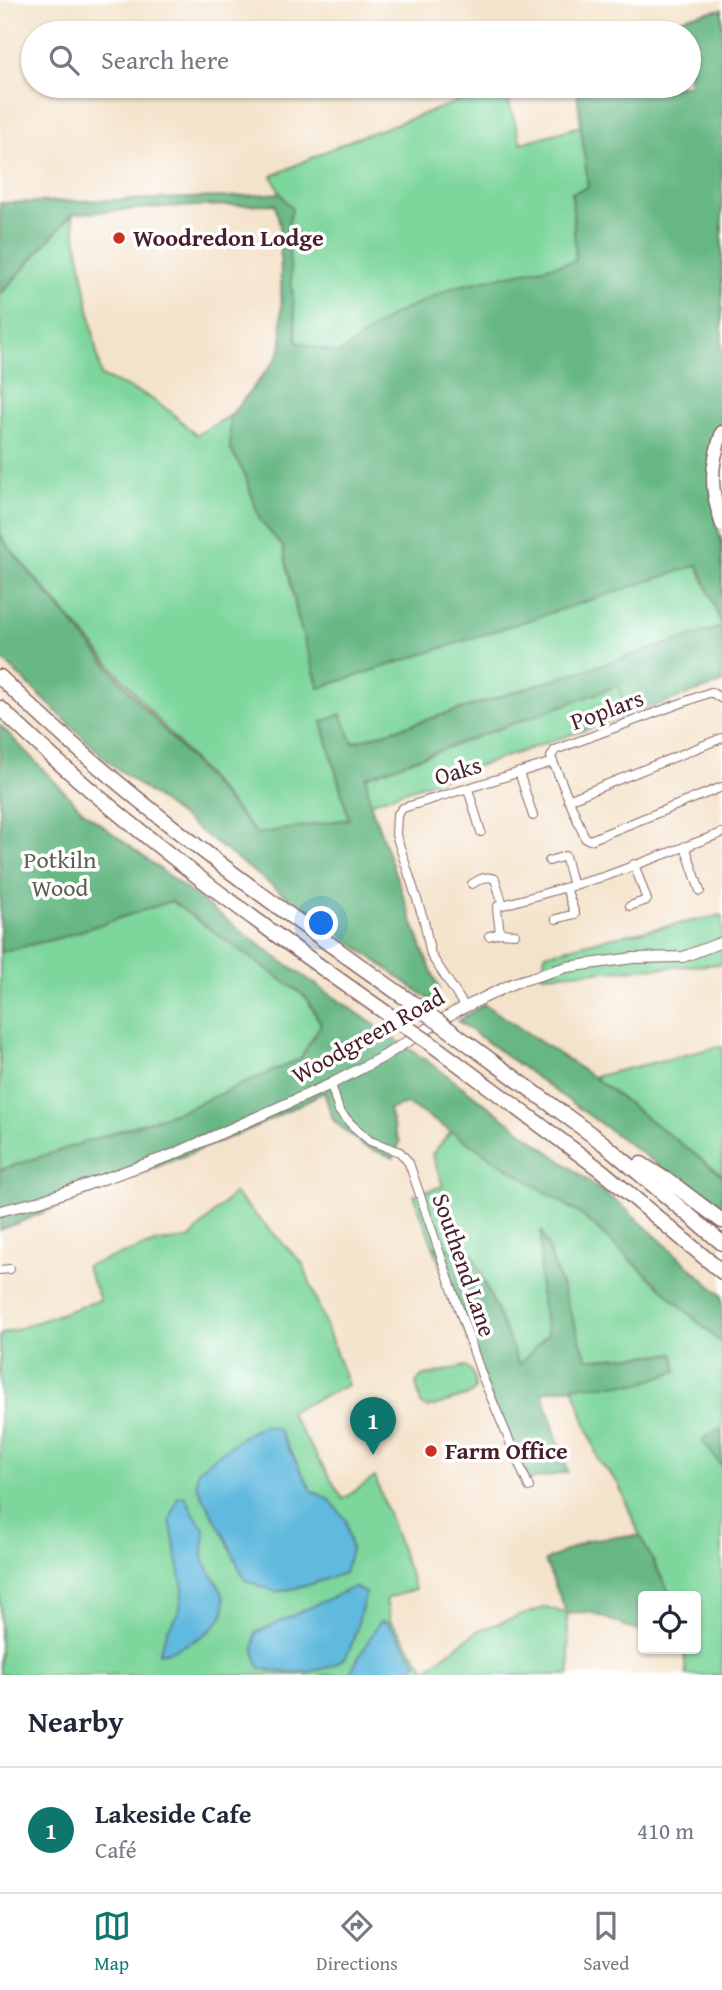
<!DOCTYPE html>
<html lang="en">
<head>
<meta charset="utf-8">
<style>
  body { margin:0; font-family:"Gentium Book Plus",serif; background:#f6f6f7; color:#1f2937 }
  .controls { position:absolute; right:21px; bottom:21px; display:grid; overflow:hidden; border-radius:7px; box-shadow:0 2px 5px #0004 }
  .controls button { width:63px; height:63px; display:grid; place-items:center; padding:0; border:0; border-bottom:2px solid #e0e1e3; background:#fff; color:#1f2937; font:35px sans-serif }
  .you { position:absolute; left:322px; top:924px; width:24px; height:24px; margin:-18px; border:5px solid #fff; border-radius:50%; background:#1a73e8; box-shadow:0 0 0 10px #1a73e833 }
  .badge { display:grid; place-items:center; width:46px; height:46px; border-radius:50%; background:#0f766e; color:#fff; font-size:23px; font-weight:700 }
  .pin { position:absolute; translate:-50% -58px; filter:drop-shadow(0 2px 4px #0008) }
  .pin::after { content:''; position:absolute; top:37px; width:24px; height:21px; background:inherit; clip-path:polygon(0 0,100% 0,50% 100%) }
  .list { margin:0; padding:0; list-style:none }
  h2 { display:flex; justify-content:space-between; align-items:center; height:91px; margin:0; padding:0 28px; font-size:30px }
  h2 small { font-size:23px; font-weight:400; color:#747a83 }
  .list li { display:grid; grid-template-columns:46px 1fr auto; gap:21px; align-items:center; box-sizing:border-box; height:126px; padding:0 28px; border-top:2px solid #e0e1e3 }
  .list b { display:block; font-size:26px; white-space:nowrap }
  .list p { margin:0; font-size:23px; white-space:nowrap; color:#747a83 }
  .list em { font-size:23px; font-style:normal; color:#747a83 }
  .icon { flex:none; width:38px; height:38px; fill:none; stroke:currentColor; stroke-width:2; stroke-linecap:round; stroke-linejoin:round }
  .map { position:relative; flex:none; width:722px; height:1675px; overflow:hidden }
  .search { position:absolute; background:#fff; box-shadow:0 2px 5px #0004; left:21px; right:21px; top:21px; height:77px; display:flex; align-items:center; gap:18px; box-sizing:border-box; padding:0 24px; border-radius:38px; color:#747a83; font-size:26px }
  .sheet { height:217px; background:#fff }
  nav { display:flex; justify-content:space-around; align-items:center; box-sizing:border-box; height:98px; border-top:2px solid #e0e1e3; background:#fff; font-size:19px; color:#747a83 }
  nav a { display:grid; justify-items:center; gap:4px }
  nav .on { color:#0f766e }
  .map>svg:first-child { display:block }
  .green { fill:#7dd69b; stroke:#647a63; stroke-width:2 }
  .forest { fill:#66b783; stroke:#586b57; stroke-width:2 }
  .water { fill:#60bade; stroke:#556c84; stroke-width:2 }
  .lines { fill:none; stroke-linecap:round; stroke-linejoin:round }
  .minor-casing { stroke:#866463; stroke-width:10 }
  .tertiary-casing { stroke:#866463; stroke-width:12 }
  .primary-casing { stroke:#866463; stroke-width:15 }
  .motorway-casing { stroke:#866463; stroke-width:17 }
  .minor { stroke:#fff; stroke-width:8 }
  .tertiary { stroke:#fff; stroke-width:10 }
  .primary { stroke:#fff; stroke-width:12 }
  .motorway { stroke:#fff; stroke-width:14 }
  .motorway-bridge-casing { stroke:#866463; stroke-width:17; stroke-linecap:butt }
  .motorway-bridge { stroke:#fff; stroke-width:14 }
  .poi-dot { fill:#c8321e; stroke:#fff; stroke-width:2.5 }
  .labels { text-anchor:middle; stroke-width:7; stroke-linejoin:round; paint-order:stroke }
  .poi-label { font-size:24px; font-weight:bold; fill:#4a1f2b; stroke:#fff; text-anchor:start }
  .street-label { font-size:24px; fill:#4a1f2b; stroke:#fff }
  .park-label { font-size:24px; fill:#5c5f52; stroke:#fff }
</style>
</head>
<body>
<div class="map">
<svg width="722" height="1675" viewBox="0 0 722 1675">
  <rect width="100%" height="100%" fill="#fff"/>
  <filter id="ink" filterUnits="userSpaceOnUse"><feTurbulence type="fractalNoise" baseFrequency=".0143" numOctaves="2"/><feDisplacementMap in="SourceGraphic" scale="14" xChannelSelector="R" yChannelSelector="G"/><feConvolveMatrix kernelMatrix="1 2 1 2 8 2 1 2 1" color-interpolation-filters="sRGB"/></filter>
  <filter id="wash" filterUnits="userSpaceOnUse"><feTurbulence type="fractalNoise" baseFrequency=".00686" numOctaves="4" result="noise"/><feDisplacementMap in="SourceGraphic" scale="28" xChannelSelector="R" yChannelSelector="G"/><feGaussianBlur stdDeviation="1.57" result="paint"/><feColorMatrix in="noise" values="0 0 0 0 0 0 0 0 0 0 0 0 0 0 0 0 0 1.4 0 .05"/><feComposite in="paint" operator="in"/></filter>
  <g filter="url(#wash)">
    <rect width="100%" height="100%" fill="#f4e3cb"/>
    <path class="green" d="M 501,86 L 504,86 L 521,143 L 581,126 L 588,187 L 572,193 L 576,261 L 454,287 L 391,316 L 339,355 L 297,343 L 287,231 L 292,209 L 280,193 L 272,176 L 351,140 Z
      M 72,214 L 101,376 L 147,396 L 171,412 L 196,435 L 230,416 L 230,448 L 245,475 L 260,520 L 283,547 L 298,619 L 319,688 L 699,564 L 722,627 L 352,743 L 322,722 L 349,819 L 257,834 L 5,543 L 0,533 L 0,295 Z
      M 618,685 L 628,715 L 370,803 L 365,777 Z
      M 171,901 L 306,997 L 321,1024 L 300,1059 L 186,1109 L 0,1170 L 0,952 L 59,938 Z
      M 722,915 L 722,964 L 542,975 L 545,954 L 604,939 Z
      M 722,1046 L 722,1175 L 593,1077 Z
      M 451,1132 L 583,1216 L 722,1344 L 722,1675 L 686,1675 L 684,1649 L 696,1649 L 696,1596 L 671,1596 L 640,1536 L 618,1483 L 599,1461 L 573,1387 L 674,1371 L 672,1353 L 587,1360 L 542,1231 L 540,1292 L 548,1334 L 519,1365 L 472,1252 L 433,1246 L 414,1195 L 443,1186 L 432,1154 Z
      M 234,1193 L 303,1264 L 348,1385 L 289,1412 L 343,1499 L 375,1477 L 415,1589 L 386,1599 L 390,1620 L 426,1669 L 479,1630 L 546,1607 L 567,1614 L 570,1675 L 0,1675 L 0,1335 L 100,1300 L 86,1266 L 158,1242 L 189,1239 Z
      M 465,1366 C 474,1371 475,1380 475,1390 L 471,1394 L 428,1408 L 421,1404 L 416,1383 L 421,1377 Z"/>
    <path class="forest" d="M 722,9 L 722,417 L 713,440 L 716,523 L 722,542 L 722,624 L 698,565 L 319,688 L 298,619 L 283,547 L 260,520 L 245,475 L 230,448 L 230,416 L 277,358 L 282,346 L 280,226 L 275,204 L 163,207 L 72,214 L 0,295 L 0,203 L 228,197 L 280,193 L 292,209 L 287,231 L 297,342 L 339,354 L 391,316 L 454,287 L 576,261 L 572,193 L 588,187 L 577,91 L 594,86 L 689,86 L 689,33 L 643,33 L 689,16 Z
      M 0,533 L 5,543 L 131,693 L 257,834 L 349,819 L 322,722 L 341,714 L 353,743 L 722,627 L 722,683 L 628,715 L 617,686 L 366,777 L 370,803 L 423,951 L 439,989 L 430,1000 L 282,893 L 110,763 L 0,657 Z
      M 0,725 L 82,810 L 273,955 L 437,1068 L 627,1210 L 722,1296 L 722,1344 L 583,1216 L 408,1104 L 389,1109 L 395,1133 L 400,1141 L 394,1158 L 363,1146 L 333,1120 L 324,1092 L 255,1127 L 0,1230 L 0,1170 L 186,1109 L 300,1059 L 321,1024 L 306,997 L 171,901 L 59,938 L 0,952 Z
      M 484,1004 L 593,1077 L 722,1175 L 722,1211 L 458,1021 Z
      M 541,1229 L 587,1359 L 674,1354 L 677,1371 L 640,1384 L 578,1386 L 542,1392 L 568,1472 L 522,1482 L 433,1246 L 472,1252 L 519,1365 L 548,1334 L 540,1292 Z
      M 716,1430 L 722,1430 L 722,1467 L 702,1440 Z
      M 640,1536 L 671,1596 L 643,1596 L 643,1633 L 590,1612 L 567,1614 L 545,1561 L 588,1540 L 611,1537 Z"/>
    <path class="water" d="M 264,1425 L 278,1429 L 312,1491 L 329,1499 L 346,1520 L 351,1549 L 345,1573 L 305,1586 L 276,1592 L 245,1580 L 227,1541 L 196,1484 L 198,1470 L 243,1436 Z
      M 185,1496 C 188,1502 191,1509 195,1515 C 197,1520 202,1524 204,1529 C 206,1537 202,1548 203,1556 C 206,1571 218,1581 223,1595 C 235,1627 183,1649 159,1653 L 167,1631 L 179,1612 L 183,1590 L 170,1520 L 178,1497 Z
      M 354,1587 L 365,1593 C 362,1607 354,1646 346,1656 C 327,1675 287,1675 260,1668 L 254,1651 L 255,1633 Z
      M 380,1621 L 388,1623 L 417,1663 L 398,1675 L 349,1674 Z"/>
  </g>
  <g filter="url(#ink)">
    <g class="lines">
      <g class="minor-casing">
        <path id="minor" d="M 722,699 L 711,692 L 555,750 L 551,757 L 585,838 L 590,840 L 722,787
          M 519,772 L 533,816
          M 468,789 L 481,832
          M 568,800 L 722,738
          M 685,846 L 700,891
          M 549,861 L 565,856 L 573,886
          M 472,884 C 480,879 486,875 495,879 L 503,905
          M 503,905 L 606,876 L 722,833
          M 630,906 L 647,900 L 634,864
          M 556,919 L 575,914 L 566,888
          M 500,933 L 515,934
          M 489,936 L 500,933 L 497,909 L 498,906 L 503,905
          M 465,1007 L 431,955 L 424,921 L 396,835 L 397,815 L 403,808 L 553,762
          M 331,1084 L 339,1111 L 352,1125 L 370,1141 L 400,1152 L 409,1163 L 482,1376 L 529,1487
          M 0,1270 L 10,1269"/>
      </g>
      <g class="tertiary-casing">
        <path id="tertiary" d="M 0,1211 L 40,1201 L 172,1155 L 331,1084 L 381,1058 L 453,1013 L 514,983 L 567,967 L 633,958 L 683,957 L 722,942"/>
      </g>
      <g class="primary-casing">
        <path id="primary" d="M 722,432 C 710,467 710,490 722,525"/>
      </g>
      <g class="motorway-casing">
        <path id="motorway" d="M 0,677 C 128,802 275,906 421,1009
          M 0,708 C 122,826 260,925 399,1022
          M 451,1031 L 603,1143 L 722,1243
          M 430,1043 L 602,1171 L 722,1272
          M 641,1164 L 677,1187 L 722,1221"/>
      </g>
      <use href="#minor" class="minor"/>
      <use href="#tertiary" class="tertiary"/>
      <use href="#primary" class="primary"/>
      <use href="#motorway" class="motorway"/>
      <g class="motorway-bridge-casing">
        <path id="motorway-bridge" d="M 421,1009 L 451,1031
          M 399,1022 L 430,1043"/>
      </g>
      <use href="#motorway-bridge" class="motorway-bridge"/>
    </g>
  </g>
  <g class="poi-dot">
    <circle cx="119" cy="238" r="7"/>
    <circle cx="431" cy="1451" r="7"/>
  </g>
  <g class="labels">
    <g class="poi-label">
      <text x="133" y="246">Woodredon Lodge</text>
      <text x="445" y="1459">Farm Office</text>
    </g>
    <g class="street-label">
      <text transform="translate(607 710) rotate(-20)" y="8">Poplars</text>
      <text transform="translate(458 771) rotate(-17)" y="8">Oaks</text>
      <text transform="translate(368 1036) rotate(-29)" y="8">Woodgreen Road</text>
      <text transform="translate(464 1265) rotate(71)" y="8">Southend Lane</text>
    </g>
    <g class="park-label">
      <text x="60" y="868">Potkiln<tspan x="60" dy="28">Wood</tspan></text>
    </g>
  </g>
</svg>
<div class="controls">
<button><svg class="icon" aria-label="locate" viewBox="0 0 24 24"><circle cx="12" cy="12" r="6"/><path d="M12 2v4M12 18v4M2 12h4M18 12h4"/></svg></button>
</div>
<div class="you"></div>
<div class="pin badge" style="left:373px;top:1455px">1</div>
<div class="search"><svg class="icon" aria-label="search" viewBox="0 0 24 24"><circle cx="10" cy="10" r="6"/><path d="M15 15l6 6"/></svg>Search here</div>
</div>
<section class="sheet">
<h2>Nearby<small></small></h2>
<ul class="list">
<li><span class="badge">1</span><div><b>Lakeside Cafe</b><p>Café</p></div><em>410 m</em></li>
</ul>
</section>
<nav>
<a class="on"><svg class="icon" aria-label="map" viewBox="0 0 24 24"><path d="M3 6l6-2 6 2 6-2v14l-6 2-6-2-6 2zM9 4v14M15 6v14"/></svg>Map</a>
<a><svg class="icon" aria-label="directions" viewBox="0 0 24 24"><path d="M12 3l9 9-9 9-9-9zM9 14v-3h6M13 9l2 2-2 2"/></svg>Directions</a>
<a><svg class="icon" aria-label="saved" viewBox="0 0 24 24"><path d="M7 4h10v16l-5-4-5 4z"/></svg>Saved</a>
</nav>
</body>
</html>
